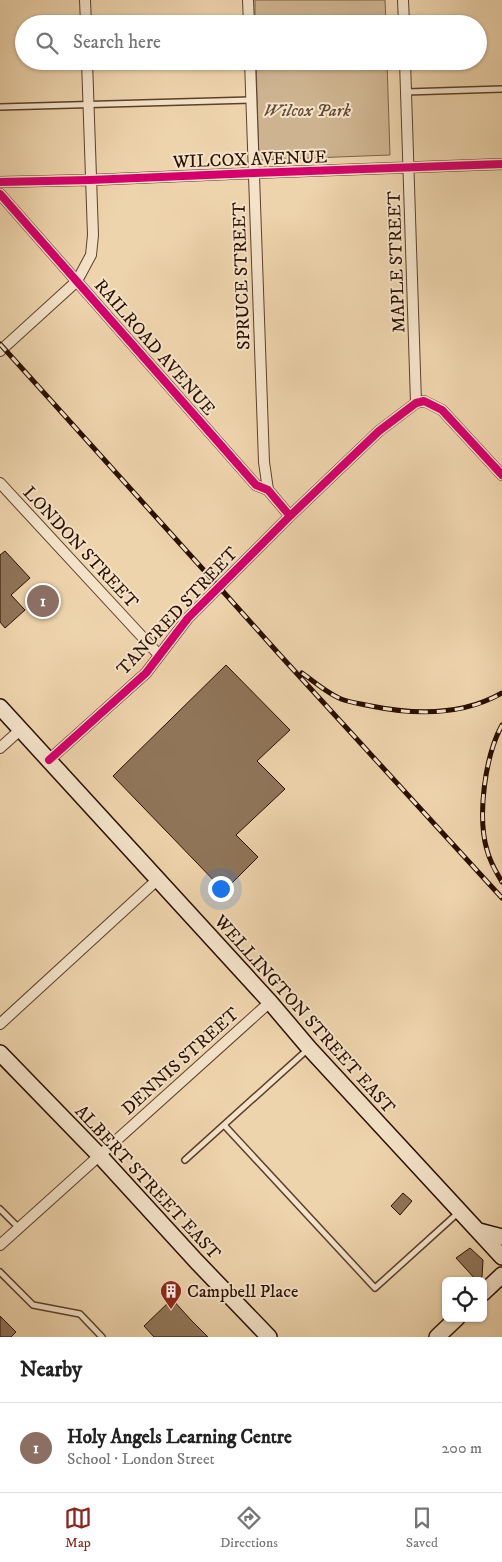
<!DOCTYPE html>
<html lang="en">
<head>
<meta charset="utf-8">
<style>
  body { margin:0; font-family:"IM FELL DW Pica",serif; background:#f2f2f2; color:#222 }
  .controls { position:absolute; right:15px; bottom:15px; display:grid; overflow:hidden; border-radius:8px; box-shadow:0 1px 4px #0004 }
  .controls button { width:45px; height:45px; display:grid; place-items:center; padding:0; border:0; border-bottom:1px solid #e0e0e0; background:#fff; color:#222; font:25px sans-serif }
  .you { position:absolute; left:220px; top:888px; width:18px; height:18px; margin:-12px; border:4px solid #fff; border-radius:50%; background:#1a73e8; box-shadow:0 0 0 8px #1a73e833 }
  .badge { display:grid; place-items:center; width:32px; height:32px; border-radius:50%; background:#8f2418; color:#fff; font-size:16px; font-weight:700 }
  .pin { position:absolute; translate:-50% -50%; border:2px solid #fff; box-shadow:0 1px 5px #0006 }
  .list { margin:0; padding:0; list-style:none }
  h2 { display:flex; justify-content:space-between; align-items:center; height:65px; margin:0; padding:0 20px; font-size:21px }
  h2 small { font-size:16px; font-weight:400; color:#767676 }
  .list li { display:grid; grid-template-columns:32px 1fr auto; gap:15px; align-items:center; box-sizing:border-box; height:90px; padding:0 20px; border-top:1px solid #e0e0e0 }
  .list b { display:block; font-size:19px; white-space:nowrap }
  .list p { margin:0; font-size:16px; white-space:nowrap; color:#767676 }
  .list em { font-size:16px; font-style:normal; color:#767676 }
  .icon { flex:none; width:28px; height:28px; fill:none; stroke:currentColor; stroke-width:2; stroke-linecap:round; stroke-linejoin:round }
  .map { position:relative; flex:none; width:502px; height:1337px; overflow:hidden }
  .search { position:absolute; background:#fff; box-shadow:0 1px 4px #0004; left:15px; right:15px; top:15px; height:55px; display:flex; align-items:center; gap:12px; box-sizing:border-box; padding:0 18px; border-radius:28px; color:#767676; font-size:19px }
  .sheet { height:155px; background:#fff }
  nav { display:flex; justify-content:space-around; align-items:center; box-sizing:border-box; height:70px; border-top:1px solid #e0e0e0; background:#fff; font-size:14px; color:#767676 }
  nav a { display:grid; justify-items:center; gap:2px }
  nav .on { color:#8f2418 }
  .map>svg:first-child { display:block }
  .green { fill:#cdb38f; stroke:#7c6148 }
  .building { fill:#907559; stroke:#2a0f00 }
  .lines { fill:none; stroke-linecap:round; stroke-linejoin:round }
  .lane-casing { stroke:#5b402b; stroke-width:8 }
  .street-casing { stroke:#5b402b; stroke-width:12 }
  .secondary-casing { stroke:#2a0f00; stroke-width:18 }
  .lane { stroke:#f4e3c9; stroke-width:5 }
  .street { stroke:#f4e3c9; stroke-width:10 }
  .secondary { stroke:#f4e3c9; stroke-width:15 }
  .rail-casing { stroke:#2a0f00; stroke-width:5 }
  .rail { stroke:#f4e3c9; stroke-width:3; stroke-dasharray:9; stroke-linecap:butt }
  .cycleway-casing { stroke:#f4e3c9; stroke-width:11 }
  .cycleway { stroke:#d6006c; stroke-width:8 }
  .labels { text-anchor:middle; stroke-width:4; stroke-linejoin:round; paint-order:stroke }
  .park-label { font-size:18px; font-style:italic; fill:#634832; stroke:#f4e3c9 }
  .street-label { font-size:18px; fill:#2a0f00; stroke:#f4e3c9 }
  .poi-label { font-size:18px; fill:#2a0f00; stroke:#f4e3c9; text-anchor:start }
</style>
</head>
<body>
<div class="map">
<svg width="502" height="1337" viewBox="0 0 502 1337">
  <rect width="100%" height="100%" fill="#eed4ac"/>
  <filter id="stains"><feTurbulence type="fractalNoise" baseFrequency=".004" numOctaves="4"/><feColorMatrix values="0 0 0 0 .2 0 0 0 0 .09 0 0 0 0 .02 0 0 0 .5 -.17"/></filter>
  <radialGradient id="worn" r=".72"><stop offset=".6" stop-color="#630" stop-opacity="0"/><stop offset="1" stop-color="#630" stop-opacity=".3"/></radialGradient>
  <path class="green" d="M 255,0 L 385,0 L 386,24 L 255,24 Z
    M 256,61 L 387,61 L 390,155 L 259,160 Z"/>
  <path class="building" d="M 5,551 L 30,578 L 11,595 L 25,610 L 5,628 L 0,622 L 0,555 Z
    M 226,665 L 290,730 L 257,761 L 285,789 L 236,835 L 258,857 L 224,891 L 113,776 Z
    M 403,1193 L 412,1201 L 400,1215 L 391,1206 Z
    M 470,1248 L 483,1260 L 482,1277 L 477,1281 L 456,1258 Z
    M 172,1299 L 191,1320 L 208,1337 L 154,1337 L 144,1326 Z
    M 0,1316 L 16,1332 L 11,1337 L 0,1337 Z"/>
  <g class="lines">
    <g class="lane-casing">
      <path id="lane" d="M 406,92 L 502,89
        M 0,107 L 251,100
        M 224,1125 L 375,1288 L 459,1212
        M 185,1160 L 307,1050
        M 0,1209 L 19,1228
        M 0,1272 L 33,1305 L 80,1314 L 102,1337"/>
    </g>
    <g class="street-casing">
      <path id="street" d="M 85,0 L 86,24
        M 248,0 L 249,24
        M 403,0 L 404,24
        M 250,61 L 264,462 L 268,490
        M 405,61 L 416,403
        M 0,182 L 90,180 L 254,173 L 502,164
        M 0,194 L 256,485 L 268,490 L 290,516
        M 0,351 L 77,281 L 91,255 L 93,235 L 87,61
        M 0,483 L 159,655
        M 0,748 L 20,730
        M 49,760 L 146,673 L 188,618 L 290,516 L 379,431 L 416,403 L 424,401 L 442,410 L 502,475
        M 0,1024 L 157,880
        M 0,1245 L 270,1002"/>
    </g>
    <g class="secondary-casing">
      <path id="secondary" d="M 0,707 L 270,1002 L 309,1048 L 502,1257
        M 0,1053 L 100,1156 L 197,1262 L 269,1337
        M 479,1231 L 502,1237
        M 483,1293 L 502,1275
        M 437,1337 L 457,1318"/>
    </g>
    <use href="#lane" class="lane"/>
    <use href="#street" class="street"/>
    <use href="#secondary" class="secondary"/>
    <g class="rail-casing">
      <path id="rail" d="M 0,344 L 219,587 L 279,654 L 502,898
        M 302,673 C 315,682 329,695 344,700 C 353,703 362,704 371,706 C 415,715 462,716 502,693
        M 502,725 C 485,756 477,816 487,850 C 490,862 496,872 502,882"/>
    </g>
    <use href="#rail" class="rail"/>
    <g class="cycleway-casing">
      <path id="cycleway" d="M 0,182 L 90,180 L 254,173 L 502,164
        M 0,194 L 256,485 L 268,490 L 290,516
        M 49,760 L 146,673 L 188,618 L 290,516 L 379,431 L 416,403 L 424,401 L 442,410 L 502,475"/>
    </g>
    <use href="#cycleway" class="cycleway"/>
  </g>
  <defs>
    <g id="building-pin" transform="scale(1.125)"><path d="M0 17L-7.5 6A9.5 9.5 0 1 1 7.5 6Z" fill="#8f2418" stroke="#f4e3c9"/><path d="M-4-6H4V6H1V3H-1V6H-4ZM-2.5-4.3h1.7v1.8h-1.7ZM.8-4.3h1.7v1.8H.8ZM-2.5-1h1.7V.8h-1.7ZM.8-1h1.7V.8H.8Z" fill="#fff"/></g>
  </defs>
  <g fill-rule="evenodd">
    <use href="#building-pin" x="171" y="1291"/>
  </g>
  <g class="labels">
    <g class="park-label">
      <text x="307" y="116">Wilcox Park</text>
    </g>
    <g class="street-label">
      <text transform="translate(250 159) rotate(-2)" y="6">WILCOX AVENUE</text>
      <text transform="translate(396 262) rotate(-92)" y="6">MAPLE STREET</text>
      <text transform="translate(241 276) rotate(-92)" y="6">SPRUCE STREET</text>
      <text transform="translate(155 347) rotate(49)" y="6">RAILROAD AVENUE</text>
      <text transform="translate(81 547) rotate(47)" y="6">LONDON STREET</text>
      <text transform="translate(177 611) rotate(-47)" y="6">TANCRED STREET</text>
      <text transform="translate(305 1014) rotate(48)" y="6">WELLINGTON STREET EAST</text>
      <text transform="translate(180 1061) rotate(-42)" y="6">DENNIS STREET</text>
      <text transform="translate(148 1182) rotate(47)" y="6">ALBERT STREET EAST</text>
    </g>
    <g class="poi-label">
      <text x="187" y="1297">Campbell Place</text>
    </g>
  </g>
  <rect width="100%" height="100%" filter="url(#stains)"/>
  <rect width="100%" height="100%" fill="url(#worn)"/>
</svg>
<div class="controls">
<button><svg class="icon" aria-label="locate" viewBox="0 0 24 24"><circle cx="12" cy="12" r="6"/><path d="M12 2v4M12 18v4M2 12h4M18 12h4"/></svg></button>
</div>
<div class="you"></div>
<div class="pin badge" style="left:43px;top:601px;background:#8d6e63">1</div>
<div class="search"><svg class="icon" aria-label="search" viewBox="0 0 24 24"><circle cx="10" cy="10" r="6"/><path d="M15 15l6 6"/></svg>Search here</div>
</div>
<section class="sheet">
<h2>Nearby<small></small></h2>
<ul class="list">
<li><span class="badge" style="background:#8d6e63">1</span><div><b>Holy Angels Learning Centre</b><p>School · London Street</p></div><em>200 m</em></li>
</ul>
</section>
<nav>
<a class="on"><svg class="icon" aria-label="map" viewBox="0 0 24 24"><path d="M3 6l6-2 6 2 6-2v14l-6 2-6-2-6 2zM9 4v14M15 6v14"/></svg>Map</a>
<a><svg class="icon" aria-label="directions" viewBox="0 0 24 24"><path d="M12 3l9 9-9 9-9-9zM9 14v-3h6M13 9l2 2-2 2"/></svg>Directions</a>
<a><svg class="icon" aria-label="saved" viewBox="0 0 24 24"><path d="M7 4h10v16l-5-4-5 4z"/></svg>Saved</a>
</nav>
</body>
</html>
